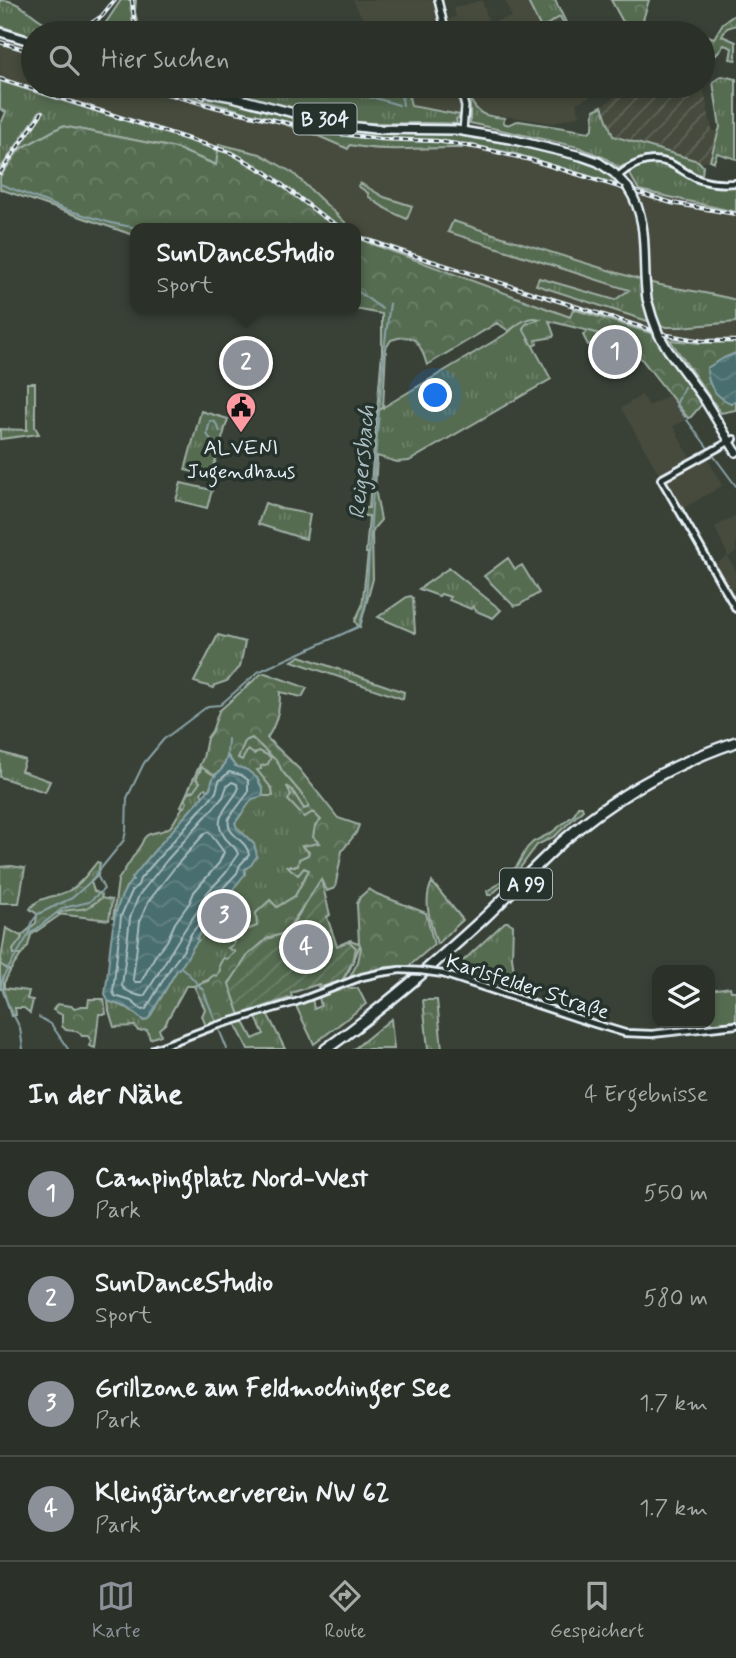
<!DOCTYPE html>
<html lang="de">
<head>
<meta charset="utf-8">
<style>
  body { margin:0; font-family:Mynerve,sans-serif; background:#373d35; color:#f1f3f6 }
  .controls { position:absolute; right:21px; bottom:21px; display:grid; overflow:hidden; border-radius:14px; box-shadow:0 4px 10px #0003 }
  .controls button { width:63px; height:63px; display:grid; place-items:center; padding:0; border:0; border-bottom:2px solid #474c46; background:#2b3129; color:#f1f3f6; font:35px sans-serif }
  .you { position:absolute; left:436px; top:396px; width:24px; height:24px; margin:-18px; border:5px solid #fff; border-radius:50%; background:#1a73e8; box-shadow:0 0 0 10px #1a73e833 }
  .badge { display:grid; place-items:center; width:46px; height:46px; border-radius:50%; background:#8c9099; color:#fff; font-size:23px; font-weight:700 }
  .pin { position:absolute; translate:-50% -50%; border:4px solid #fff; box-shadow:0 2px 7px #0006 }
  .popup { position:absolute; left:130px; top:223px; width:231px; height:91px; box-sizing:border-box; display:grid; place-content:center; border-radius:14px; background:#2b3129; filter:drop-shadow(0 2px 5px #0005); font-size:23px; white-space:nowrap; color:#a6a9a8 }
  .popup b { font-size:26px; color:#f1f3f6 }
  .popup::after { content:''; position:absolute; left:50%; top:100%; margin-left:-14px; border:14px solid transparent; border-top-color:#2b3129 }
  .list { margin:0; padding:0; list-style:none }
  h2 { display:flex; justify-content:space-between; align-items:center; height:91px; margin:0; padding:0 28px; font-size:30px }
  h2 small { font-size:23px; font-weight:400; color:#a6a9a8 }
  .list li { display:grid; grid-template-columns:46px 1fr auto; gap:21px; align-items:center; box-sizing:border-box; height:105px; padding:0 28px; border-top:2px solid #474c46 }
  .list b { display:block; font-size:26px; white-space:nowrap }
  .list p { margin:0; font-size:23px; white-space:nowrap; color:#a6a9a8 }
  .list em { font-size:23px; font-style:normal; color:#a6a9a8 }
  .icon { flex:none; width:38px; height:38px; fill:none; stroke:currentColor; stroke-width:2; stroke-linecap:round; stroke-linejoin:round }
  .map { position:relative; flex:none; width:736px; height:1049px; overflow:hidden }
  .search { position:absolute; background:#2b3129; box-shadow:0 4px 10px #0003; left:21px; right:21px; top:21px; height:77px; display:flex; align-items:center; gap:18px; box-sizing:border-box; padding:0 24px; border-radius:38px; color:#a6a9a8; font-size:26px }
  .sheet { height:511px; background:#2b3129 }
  nav { display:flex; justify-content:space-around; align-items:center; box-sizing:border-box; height:98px; border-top:2px solid #474c46; background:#2b3129; font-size:19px; color:#a6a9a8 }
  nav a { display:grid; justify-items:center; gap:4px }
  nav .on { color:#8c9099 }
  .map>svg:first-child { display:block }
  .built { fill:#464b3e; fill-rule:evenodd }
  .industrial { fill:url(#industrial-furrows) }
  .grass { fill:url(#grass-tufts); stroke:#9faea4; stroke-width:2 }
  .forest { fill:url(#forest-crowns); stroke:#9faea4; stroke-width:2 }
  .garden { fill:url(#garden-furrows); stroke:#9faea4; stroke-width:2 }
  .pitch { fill:#566c51; stroke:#9faea4; stroke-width:2 }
  .water { fill:url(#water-waves); stroke:#89a2a6; stroke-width:2 }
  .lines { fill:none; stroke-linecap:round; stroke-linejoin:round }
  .shore { stroke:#a9bdc1; stroke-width:2 }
  .stream { stroke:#89a2a6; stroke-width:2 }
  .tertiary-casing { stroke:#e8f1f8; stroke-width:10 }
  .secondary-casing { stroke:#e8f1f8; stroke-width:10 }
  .primary-casing { stroke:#e8f1f8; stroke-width:12 }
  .motorway-casing { stroke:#e8f1f8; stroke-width:14 }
  .tertiary { stroke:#26332d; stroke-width:4.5 }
  .secondary { stroke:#26332d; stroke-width:5 }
  .primary { stroke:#26332d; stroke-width:7 }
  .motorway { stroke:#26332d; stroke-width:9 }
  .rail-casing { stroke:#e8f1f8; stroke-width:4.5 }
  .rail { stroke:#26332d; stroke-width:2; stroke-dasharray:5; stroke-linecap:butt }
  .tertiary-bridge-casing { stroke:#e8f1f8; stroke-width:10; stroke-linecap:butt }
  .primary-bridge-casing { stroke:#e8f1f8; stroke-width:12; stroke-linecap:butt }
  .tertiary-bridge { stroke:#26332d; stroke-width:4.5 }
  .primary-bridge { stroke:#26332d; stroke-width:7 }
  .labels { text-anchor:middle; stroke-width:7; stroke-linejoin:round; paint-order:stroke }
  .shield { fill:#26332d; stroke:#aeb8bb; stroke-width:2 }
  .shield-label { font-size:19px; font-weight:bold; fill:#e8f1f8 }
  .poi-label { font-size:21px; fill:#e8f1f8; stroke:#26332d }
  .street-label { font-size:21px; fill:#e8f1f8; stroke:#26332d }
  .water-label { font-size:23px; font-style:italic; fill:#a9bdc1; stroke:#26332d }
</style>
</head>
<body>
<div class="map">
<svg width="736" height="1049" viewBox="0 0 736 1049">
  <defs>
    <pattern id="industrial-furrows" width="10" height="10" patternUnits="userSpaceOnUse" patternTransform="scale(1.75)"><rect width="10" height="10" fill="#464b3e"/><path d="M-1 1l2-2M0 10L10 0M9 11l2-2" fill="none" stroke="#61655b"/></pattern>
    <pattern id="grass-tufts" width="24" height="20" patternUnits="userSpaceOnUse" patternTransform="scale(1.75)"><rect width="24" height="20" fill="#566c51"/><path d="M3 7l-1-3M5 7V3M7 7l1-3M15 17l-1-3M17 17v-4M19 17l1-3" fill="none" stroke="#6e816b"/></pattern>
    <pattern id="forest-crowns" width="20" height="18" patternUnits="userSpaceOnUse" patternTransform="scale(1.75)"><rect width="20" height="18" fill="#566c51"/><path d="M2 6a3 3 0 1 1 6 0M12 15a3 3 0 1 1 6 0" fill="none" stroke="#6e816b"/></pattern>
    <pattern id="garden-furrows" width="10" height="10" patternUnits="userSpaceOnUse" patternTransform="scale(1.75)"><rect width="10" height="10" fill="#566c51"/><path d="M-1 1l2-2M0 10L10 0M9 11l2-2" fill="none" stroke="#6e816b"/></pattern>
    <pattern id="water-waves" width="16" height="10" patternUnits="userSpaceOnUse" patternTransform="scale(1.75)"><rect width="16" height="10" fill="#4a6e6f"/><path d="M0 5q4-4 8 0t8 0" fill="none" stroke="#648384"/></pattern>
  </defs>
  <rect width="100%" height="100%" fill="#394137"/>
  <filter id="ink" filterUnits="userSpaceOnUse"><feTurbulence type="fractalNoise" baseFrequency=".0143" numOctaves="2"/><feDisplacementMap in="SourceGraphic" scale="14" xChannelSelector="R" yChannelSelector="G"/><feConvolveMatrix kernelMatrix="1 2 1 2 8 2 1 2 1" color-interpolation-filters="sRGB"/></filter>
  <g filter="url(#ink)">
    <path class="built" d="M 353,0 L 435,0 L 441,30 L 431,33 L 370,33 Z
      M 482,0 L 489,23 L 512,17 L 505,0 L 527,0 L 534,11 L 560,17 L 568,33 L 450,33 L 447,20 L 456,17 L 454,8 Z
      M 0,39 L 33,51 L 33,86 L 145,86 L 232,108 L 309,132 L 345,148 L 350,145 L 360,147 L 463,143 L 516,153 L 651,190 L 736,207 L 736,343 L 670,340 L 573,310 L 571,317 L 367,242 L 356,233 L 356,228 L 351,228 L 293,173 L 219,145 L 219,150 L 0,81 ZM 634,283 L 722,323 L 681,327 L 666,327 L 537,285 L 618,304 Z
      M 398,86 L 456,86 L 460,99 L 460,115 L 405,105 Z
      M 464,86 L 594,86 L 598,93 L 576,103 L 580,115 L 554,123 L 490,114 L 489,116 L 479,113 L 474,107 L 470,97 L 468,97 Z
      M 671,394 L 686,420 L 673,426 L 693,464 L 707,457 L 722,486 L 680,510 L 621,408 L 642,395 L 649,406 Z
      M 736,515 L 736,552 L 728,557 L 736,571 L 736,587 L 728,592 L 713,566 L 728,556 L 715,527 Z"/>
    <path class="industrial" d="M 651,86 L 666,86 L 667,88 L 678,86 L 703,86 L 712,130 L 719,132 L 709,160 L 701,163 L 692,158 L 667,150 L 613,136 L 602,106 L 613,98 L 616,93 L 631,94 Z"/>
    <path class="grass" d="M 0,0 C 33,0 39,41 87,26 L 73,33 L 33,33 L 33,37 L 0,26 Z
      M 121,0 L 136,0 L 135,12 L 140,33 L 99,33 Z
      M 527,0 L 555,0 L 571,33 L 568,33 L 560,17 L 541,28 Z
      M 722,76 L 736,79 L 736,159 L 717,153 L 714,162 L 710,160 L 720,127 L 713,82 Z
      M 0,81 L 219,150 L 217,165 L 175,148 L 62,126 L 20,149 L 0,177 L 43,113 L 40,111 L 0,169 L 0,126 L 6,112 L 0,109 Z
      M 145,86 L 164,86 L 233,99 L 326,124 L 426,130 L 483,137 L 571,157 L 591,163 L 607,171 L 623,186 L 516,154 L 463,143 L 462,148 C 424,147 387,153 350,145 L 348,149 L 309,132 L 232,108 Z
      M 200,86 L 339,86 L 348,88 L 356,86 L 358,89 L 362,88 L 362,86 L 412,86 L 407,87 L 411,106 L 460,115 L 459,118 L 456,119 L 457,124 C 419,121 381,126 343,121 C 325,118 307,113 290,108 C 260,100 231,92 200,86 Z
      M 468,97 L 469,97 C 478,116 485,116 505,118 L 503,122 C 509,128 512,121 519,121 L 589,132 L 593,128 L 594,110 L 602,106 L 613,136 L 698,161 L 703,166 L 702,175 C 693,173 686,167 677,163 C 654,150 641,158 619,168 L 605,158 L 578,147 L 470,123 L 470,103 Z
      M 652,162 C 674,164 678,174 697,182 C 709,187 724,186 736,187 L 736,212 L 639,190 L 628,171 L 637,166 Z
      M 360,183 L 384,197 L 412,206 L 407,219 C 392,213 380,206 368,196 L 368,193 L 358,186 Z
      M 453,221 C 519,242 585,264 652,283 C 680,290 708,292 736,300 L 736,322 L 681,327 L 666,327 L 536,285 L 539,278 L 615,300 L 629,290 L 448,232 Z
      M 535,317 L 542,319 L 527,324 L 523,328 L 551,379 L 409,461 L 397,462 L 377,456 L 375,489 L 381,520 L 374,528 L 372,534 L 373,579 L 360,627 L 358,626 L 355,621 L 362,606 L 368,553 L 366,553 L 369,516 L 357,516 L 358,508 L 369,508 L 377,411 L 509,332 L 520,321 Z
      M 588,330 L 632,347 L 639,358 L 602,375 L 591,354 L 598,351 L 593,343 L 588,345 L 583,335 Z
      M 27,383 L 35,383 L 35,427 L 39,434 L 0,439 L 0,429 L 27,430 Z
      M 201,411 L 228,419 L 211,476 L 185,470 Z
      M 181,483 L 212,490 L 207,508 L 176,500 Z
      M 265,503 L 282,509 L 310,514 L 306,539 L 298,537 L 258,524 Z
      M 449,568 L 501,610 L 493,618 L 476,611 L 473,606 L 471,609 L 449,600 L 450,597 L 441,594 L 439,596 L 419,589 Z
      M 411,596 L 413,598 L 415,633 L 378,617 L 407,597 Z
      M 218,635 L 245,642 L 240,667 L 227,681 L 215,685 L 214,688 L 194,682 Z
      M 300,656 L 404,692 L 403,699 L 292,661 Z
      M 252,738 L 278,762 L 282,771 L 305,798 L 310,807 L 304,809 L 292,790 L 288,788 L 304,817 L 313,812 L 321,820 L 319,843 L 303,847 L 309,852 L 304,868 L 309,870 L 295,896 L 277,907 L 270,901 L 257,926 L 236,952 L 227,959 L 217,976 L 194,986 L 186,986 L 165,1024 L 159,1029 L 161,1035 L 150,1039 L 147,1030 L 138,1031 L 135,1026 L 114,1027 L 109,1011 L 108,1001 L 128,1008 L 144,1021 L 149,1018 L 177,970 L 198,940 L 196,939 L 209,922 L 211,925 L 210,920 L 216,910 L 220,909 L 215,906 L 226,898 L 244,874 L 254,844 L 237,828 L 235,823 L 252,799 L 211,786 L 208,790 L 205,788 L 201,793 L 203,796 L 144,863 L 133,881 L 126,887 L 113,919 L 118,880 L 142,843 C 146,829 160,835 170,827 C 175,822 179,812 183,807 L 185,807 C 184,795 192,789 200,782 L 196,779 L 206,759 L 239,753 L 245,741 Z
      M 0,752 L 25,760 L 21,771 L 50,781 L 45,792 L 0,777 Z
      M 578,806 L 582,806 L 583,810 L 555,836 L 537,845 L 517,872 L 491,895 L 488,895 L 487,891 L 497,885 L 517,866 L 527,848 L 533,842 L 551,833 L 574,815 Z
      M 101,898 L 112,900 L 109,920 L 57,914 C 67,906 75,911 86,908 C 91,906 97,901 101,898 Z
      M 505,922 L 508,922 L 513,925 L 512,957 L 516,987 L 506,987 L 464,970 L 461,966 L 464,960 Z
      M 6,928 L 21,936 L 22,938 L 14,950 L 14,954 L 21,955 L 10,971 L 0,965 Z
      M 345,984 L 351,989 L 358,988 L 366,1004 L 314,1044 L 295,1004 L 312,998 L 314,1009 L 321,1006 L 319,997 L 321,995 Z
      M 267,1013 L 285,1049 L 248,1049 L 235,1023 L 243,1020 L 253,1039 L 264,1034 L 255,1016 Z
      M 391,1019 L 394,1049 L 354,1049 Z"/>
    <path class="forest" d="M 611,0 L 649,0 L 639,33 L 629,33 Z
      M 736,14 L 736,25 L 727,28 L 722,36 L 736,42 L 736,60 L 730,59 L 732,48 L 724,45 L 713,58 L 703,60 L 703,34 L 714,38 L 723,23 Z
      M 62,126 L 175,148 L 216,165 L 219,144 L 260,154 L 293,173 L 351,228 L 136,228 L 136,236 L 0,189 L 0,177 L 20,149 Z
      M 356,233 L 367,242 L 570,317 L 573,309 L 654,334 L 665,352 L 702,404 L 691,417 L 688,418 L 632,347 L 597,333 L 549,321 L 554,335 L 553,337 L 536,340 L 537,344 L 533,346 L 523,328 L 526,324 L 540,319 C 528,315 518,324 509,331 L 497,323 L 427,365 C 421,345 416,331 391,340 L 386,348 L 383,408 L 377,411 L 382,352 L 382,314 L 355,309 L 356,309 Z
      M 670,340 L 700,343 L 736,342 L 736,353 L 724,358 L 731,403 L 736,401 L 736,410 L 721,413 Z
      M 508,558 L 515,569 L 522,565 L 539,593 L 519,605 L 514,606 L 484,576 Z
      M 265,673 L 307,688 L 302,697 L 280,692 C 280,708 276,725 267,738 L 299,769 L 338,818 L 359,825 L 356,833 L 342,851 L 335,888 L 327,891 L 321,880 L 285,933 L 266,939 L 229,983 L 240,1015 L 206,1026 L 202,1016 L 205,1009 L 194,986 L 208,981 L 210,978 L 214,975 L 217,976 L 220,970 L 219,966 L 223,958 L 227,959 L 235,952 L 228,948 L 234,944 L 233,935 L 257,926 L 256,913 L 270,900 L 277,907 L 295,896 L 309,870 L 304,868 L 298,875 L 287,866 L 298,866 L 299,859 L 308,855 L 309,852 L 302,846 L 319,843 L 313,837 L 315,826 L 321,820 L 313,812 L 304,817 L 288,800 L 291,795 L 287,786 L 292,790 L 304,809 L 309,807 L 305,798 L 282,771 L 278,762 L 252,738 L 245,741 L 238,758 L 242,760 L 248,750 L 254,754 L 259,751 L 271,757 L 268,764 L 261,766 L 261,769 L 257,770 L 272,789 L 273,796 L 263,796 C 263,781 250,770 235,766 L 228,756 L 220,772 L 214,775 L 201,767 L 196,779 L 200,782 L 194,791 L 189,792 L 185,800 L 187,802 L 185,807 L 181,806 L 203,758 L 207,738 L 212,731 L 219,711 L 261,674 Z
      M 97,862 L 100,863 L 98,875 L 91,882 L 94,891 L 102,895 L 101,898 C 97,901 91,906 86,908 C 76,911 68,907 58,914 L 60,915 L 31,935 L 28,946 L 21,955 L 14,954 L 13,950 L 22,938 L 21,936 L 36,923 L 37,914 L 30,909 C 39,895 57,898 70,890 C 81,884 89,872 97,862 Z
      M 11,866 L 25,868 L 19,903 L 0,903 L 0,867 Z
      M 432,882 L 463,920 L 437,944 C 431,923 422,902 432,882 Z
      M 369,889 L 377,894 L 426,913 L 434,945 L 409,966 L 385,967 L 350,977 L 358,962 L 361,948 L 360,945 C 351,967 348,985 320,989 L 316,984 L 347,942 L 350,940 L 359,943 L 357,904 L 360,897 Z
      M 0,964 L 10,971 L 4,983 L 4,988 L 29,991 L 27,999 L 33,1000 L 30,1013 L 24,1008 L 15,1008 L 16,1015 L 11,1016 L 3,989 L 0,989 Z
      M 89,999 L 104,999 L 106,1014 L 99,1014 L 95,1048 L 89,1046 L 91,1041 L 88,1036 L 82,1036 C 79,1030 72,1031 66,1030 L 62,1026 L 62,1015 L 53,1010 L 57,1004 L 71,1006 L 75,1008 L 82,1006 L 88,1006 Z
      M 423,1000 L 437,1000 L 442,1049 L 428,1049 Z"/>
    <path class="garden" d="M 321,879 L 330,915 L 327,917 L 337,946 L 349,941 L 356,948 L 353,961 L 342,981 L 321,987 L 319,984 L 291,993 L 292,997 L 240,1015 L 229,984 L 248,955 L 267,939 L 285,933 L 296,919 Z"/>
    <path class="pitch" d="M 730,987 L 731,991 L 736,991 L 736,1021 L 691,1026 L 690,1023 L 710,1023 L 710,990 Z"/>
    <path class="water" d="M 736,353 L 736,401 L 731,403 C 715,397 707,384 707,368 L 724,358 Z
      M 227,756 L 235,766 L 247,770 L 257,778 L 263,790 L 263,796 L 252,799 L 235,823 L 237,828 L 254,844 L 257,856 L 251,865 L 245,869 L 245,874 L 226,898 L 215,906 L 220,909 L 228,901 L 230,903 L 229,907 L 223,912 L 219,910 L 216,910 L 211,919 L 219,924 L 218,927 L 215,927 L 209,922 L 196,939 L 199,940 C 190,947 187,964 177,970 L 149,1018 L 144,1021 L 128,1008 L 108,1001 L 105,994 C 111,960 108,908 131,881 L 133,881 L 132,878 L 155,850 L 211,787 C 211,778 215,776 221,770 C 224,766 226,761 227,756 Z"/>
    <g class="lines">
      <path class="shore" d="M 229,772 L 241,775 L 248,780 L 248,793 L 229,818 C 225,837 247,838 249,855 L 240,865 L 237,873 L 211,901 L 204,917 L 191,934 L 183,951 L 171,967 L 146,1009 L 142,1010 L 131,1001 L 115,996 L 113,992 L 121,916 L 132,891 L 138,885 L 140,879 L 216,792 L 219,781 Z
        M 232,782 L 237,784 L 238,790 C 230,805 211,818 224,836 C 228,843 236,846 238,854 C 234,859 232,862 229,868 C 223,879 211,886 204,897 C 201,902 201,907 197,912 C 177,938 163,968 144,996 C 140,997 124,991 122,986 L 130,918 L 139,895 L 167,860 L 223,797 L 227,786 Z
        M 209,832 L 224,852 L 219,863 L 194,892 L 190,902 L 175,923 L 167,941 L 155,956 L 141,982 L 135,982 L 133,979 L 140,921 L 148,902 L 175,867 L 205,833 Z"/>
      <path class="stream" d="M 330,86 L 373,98
        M 396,86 L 402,99 L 403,105
        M 375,98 L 399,105
        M 0,184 L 64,209 L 111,223 L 137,228
        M 356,290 L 382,309
        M 684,387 L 676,405 L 685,417
        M 687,420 L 708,448
        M 211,440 L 207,434 L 210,421 L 215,422 L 220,431
        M 713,455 L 736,486
        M 227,756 L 228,739
        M 31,933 L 63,908 L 89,902 L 104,889 L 97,875
        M 182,968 C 191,975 195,982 203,990 L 227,1049
        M 39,1017 L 51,1024 L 68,1049
        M 23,1049 L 20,1028 L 6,1000 L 1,986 L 3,977 L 29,934 L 32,922 L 38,914 L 72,898 L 90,882 L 124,840 L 126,831 L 127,798 L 144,763 L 164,739 L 208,706 L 220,705 L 258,672 L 358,627 L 360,624 L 366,602 L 375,458 L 385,342 L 390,303"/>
      <g class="tertiary-casing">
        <path id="tertiary" d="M 618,176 C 632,164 650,156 669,163 C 679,167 688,175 698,179 C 710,184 723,184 736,183
          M 734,439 L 661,479 L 736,609
          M 443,974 L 595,1024 L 625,1033 L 652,1034 L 736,1025
          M 154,1049 L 215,1026 L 296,1002 L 362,977 L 380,973 L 400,970"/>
      </g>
      <g class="secondary-casing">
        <path id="secondary" d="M 438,0 L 446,33
          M 460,86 L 465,107 L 463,131"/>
      </g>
      <g class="primary-casing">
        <path id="primary" d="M 0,32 L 33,42
          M 172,86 L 233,97 L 339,125 L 375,129 L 456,130 L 510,139 L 581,156 L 598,162 L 614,173 L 628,188
          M 659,335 L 668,350 L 704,399 L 736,452"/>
      </g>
      <g class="motorway-casing">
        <path id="motorway" d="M 326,1049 C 381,1010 432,966 482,920 C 509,895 534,867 562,842 C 613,797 672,764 736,742"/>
      </g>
      <use href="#tertiary" class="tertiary"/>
      <use href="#secondary" class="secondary"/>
      <use href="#primary" class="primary"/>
      <use href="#motorway" class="motorway"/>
      <g class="rail-casing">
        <path id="rail" d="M 132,0 L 134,20 L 138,33
          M 77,33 L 102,16 L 115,0
          M 0,42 L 33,52
          M 0,79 L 232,153 L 267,173 L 321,215 L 341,228
          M 139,86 L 219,108 L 333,133 L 381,139 L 437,141 L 480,148 L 531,160 L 672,203 L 736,214
          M 182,86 L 204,98
          M 0,173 L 42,112
          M 356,236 L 412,255 L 667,335 L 702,341 L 736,341"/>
      </g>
      <use href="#rail" class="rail"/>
      <g class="tertiary-bridge-casing">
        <path id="tertiary-bridge" d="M 400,970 L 421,971 L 443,974"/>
      </g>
      <g class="primary-bridge-casing">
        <path id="primary-bridge" d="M 628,188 C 651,223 641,260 647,299 C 650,311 654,323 659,335"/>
      </g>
      <use href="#tertiary-bridge" class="tertiary-bridge"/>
      <use href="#primary-bridge" class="primary-bridge"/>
    </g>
  </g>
  <defs>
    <g id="civic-pin" transform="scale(1.575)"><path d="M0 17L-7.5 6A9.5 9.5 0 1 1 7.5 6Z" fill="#ff9aa2" stroke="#26332d"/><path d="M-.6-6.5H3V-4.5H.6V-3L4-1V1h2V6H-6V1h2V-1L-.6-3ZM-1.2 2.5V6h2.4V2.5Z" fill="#111"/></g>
  </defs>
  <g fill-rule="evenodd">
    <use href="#civic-pin" x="241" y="407"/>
  </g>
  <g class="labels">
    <g class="shield">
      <rect x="293.5" y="103.5" width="63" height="31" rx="5"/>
      <rect x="500" y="868.5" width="52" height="31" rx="5"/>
    </g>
    <g class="shield-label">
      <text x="325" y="126">B 304</text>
      <text x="526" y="891">A 99</text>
    </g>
    <g class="poi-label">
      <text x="241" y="454">ALVENI<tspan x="241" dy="24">Jugendhaus</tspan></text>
    </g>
    <g class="street-label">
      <text transform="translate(528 986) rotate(18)" y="7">Karlsfelder Straße</text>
    </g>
    <g class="water-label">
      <text transform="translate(361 462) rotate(-85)" y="8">Reigersbach</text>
    </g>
  </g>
</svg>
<div class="controls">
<button><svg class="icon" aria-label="layers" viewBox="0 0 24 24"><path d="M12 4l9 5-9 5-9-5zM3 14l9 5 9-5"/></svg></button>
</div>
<div class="you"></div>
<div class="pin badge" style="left:615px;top:352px">1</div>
<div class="pin badge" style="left:246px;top:363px">2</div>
<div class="popup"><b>SunDanceStudio</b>Sport</div>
<div class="pin badge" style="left:224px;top:916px">3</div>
<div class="pin badge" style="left:306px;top:947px">4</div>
<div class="search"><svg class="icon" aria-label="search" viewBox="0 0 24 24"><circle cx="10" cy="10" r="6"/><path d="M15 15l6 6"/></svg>Hier suchen</div>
</div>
<section class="sheet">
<h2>In der Nähe<small>4 Ergebnisse</small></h2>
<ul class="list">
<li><span class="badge">1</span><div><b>Campingplatz Nord-West</b><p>Park</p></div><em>550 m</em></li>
<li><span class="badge">2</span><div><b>SunDanceStudio</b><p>Sport</p></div><em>580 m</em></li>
<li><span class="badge">3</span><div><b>Grillzone am Feldmochinger See</b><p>Park</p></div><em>1.7 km</em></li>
<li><span class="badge">4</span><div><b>Kleingärtnerverein NW 62</b><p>Park</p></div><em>1.7 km</em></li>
</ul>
</section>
<nav>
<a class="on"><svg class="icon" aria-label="map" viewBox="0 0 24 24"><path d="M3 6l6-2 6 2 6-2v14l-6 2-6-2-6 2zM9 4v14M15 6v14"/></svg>Karte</a>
<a><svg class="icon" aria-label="directions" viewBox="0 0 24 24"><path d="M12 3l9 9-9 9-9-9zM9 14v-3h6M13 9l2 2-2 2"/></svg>Route</a>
<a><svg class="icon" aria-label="saved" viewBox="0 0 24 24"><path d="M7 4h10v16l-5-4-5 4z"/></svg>Gespeichert</a>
</nav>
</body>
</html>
